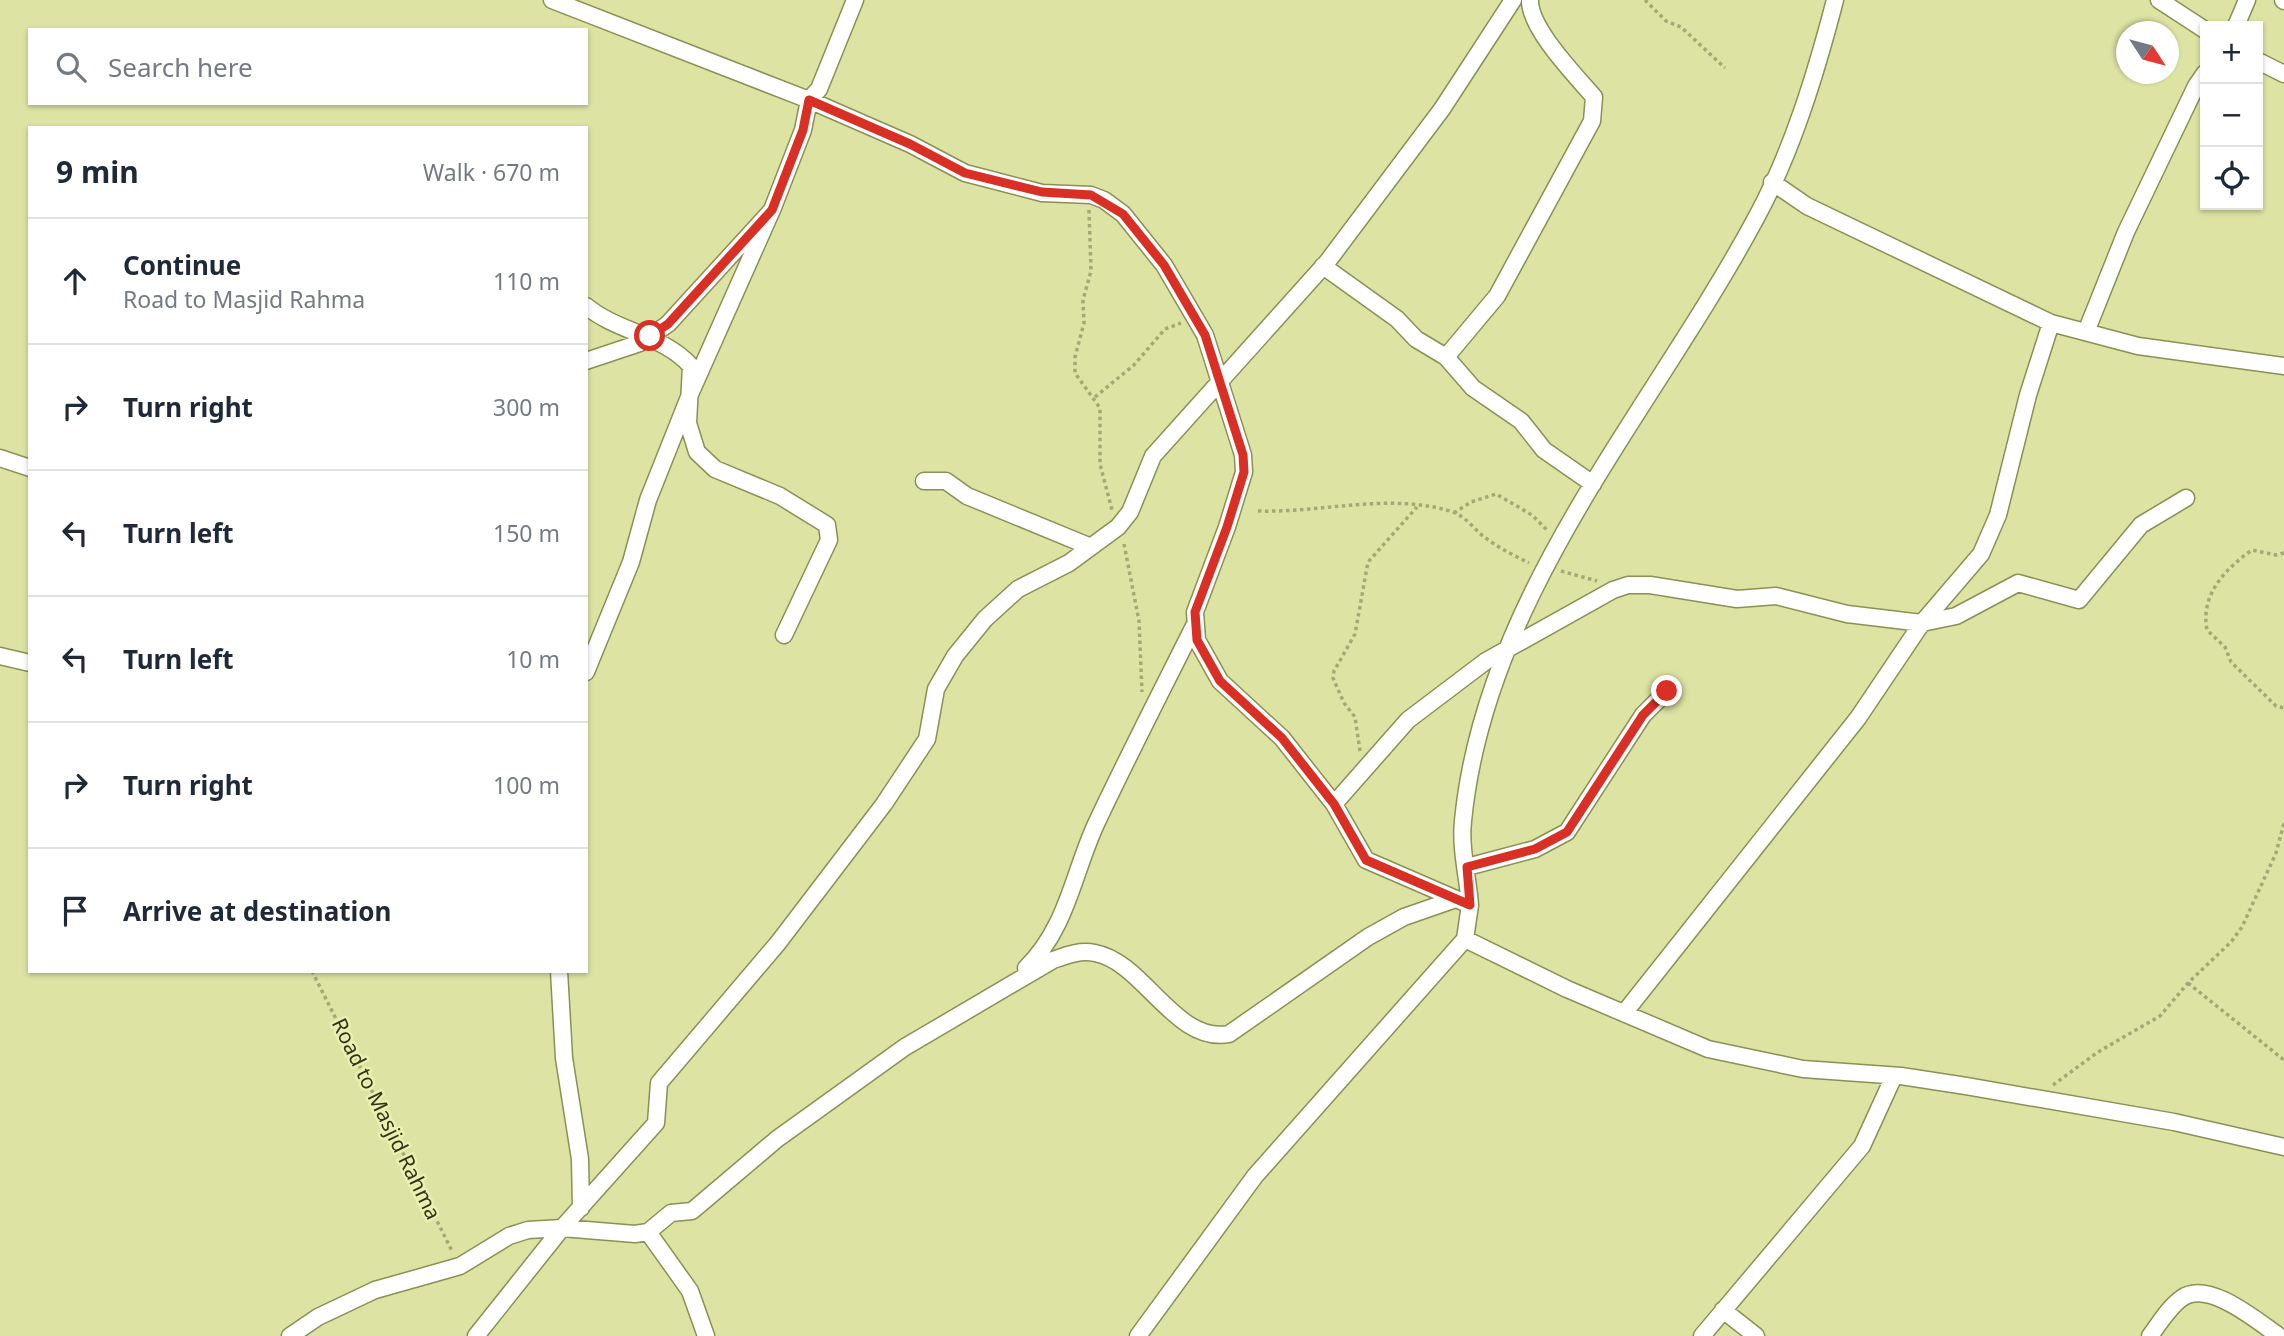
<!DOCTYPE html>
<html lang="en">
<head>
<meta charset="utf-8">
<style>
  body { margin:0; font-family:"Noto Sans",sans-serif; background:#f6f6f7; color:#1f2937 }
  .controls { position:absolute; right:21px; top:21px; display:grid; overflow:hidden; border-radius:0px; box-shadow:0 2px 5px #0004 }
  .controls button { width:63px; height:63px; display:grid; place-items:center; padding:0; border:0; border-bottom:2px solid #e0e1e3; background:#fff; color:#1f2937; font:35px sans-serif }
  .compass { position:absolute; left:2116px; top:21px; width:63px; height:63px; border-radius:50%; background:#fff; box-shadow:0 2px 5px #0004; rotate:126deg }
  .stop { position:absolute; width:21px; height:21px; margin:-16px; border:5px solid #d93025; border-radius:50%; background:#fff }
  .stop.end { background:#d93025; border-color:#fff; box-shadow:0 2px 7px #0008 }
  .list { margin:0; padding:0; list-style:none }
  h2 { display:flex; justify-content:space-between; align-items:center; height:91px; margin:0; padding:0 28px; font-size:30px }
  h2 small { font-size:23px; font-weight:400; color:#747a83 }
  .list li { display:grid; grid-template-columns:46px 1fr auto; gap:21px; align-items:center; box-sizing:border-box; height:126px; padding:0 28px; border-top:2px solid #e0e1e3 }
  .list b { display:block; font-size:26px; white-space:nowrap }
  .list p { margin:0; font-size:23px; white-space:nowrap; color:#747a83 }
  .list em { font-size:23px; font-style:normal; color:#747a83 }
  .icon { flex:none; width:38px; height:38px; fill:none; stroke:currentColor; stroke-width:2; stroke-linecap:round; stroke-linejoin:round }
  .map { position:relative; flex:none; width:2284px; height:1336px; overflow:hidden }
  .search { position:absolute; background:#fff; box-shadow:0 2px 5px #0004; left:28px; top:28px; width:560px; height:77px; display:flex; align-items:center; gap:18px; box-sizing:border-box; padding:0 24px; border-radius:0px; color:#747a83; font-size:26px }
  .panel { position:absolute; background:#fff; box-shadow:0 2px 5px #0004; left:28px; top:126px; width:560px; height:847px; border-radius:0px }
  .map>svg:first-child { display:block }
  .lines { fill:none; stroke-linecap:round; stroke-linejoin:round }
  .street-casing { stroke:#8b9053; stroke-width:19 }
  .path { stroke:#a3a875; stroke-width:3.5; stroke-dasharray:3.5 3.5; stroke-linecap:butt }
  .street { stroke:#fff; stroke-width:16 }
  .route { stroke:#d93025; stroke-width:9 }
  .labels { text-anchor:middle; stroke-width:5; stroke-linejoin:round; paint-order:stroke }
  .street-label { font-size:21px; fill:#313319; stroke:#eaf1b0 }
</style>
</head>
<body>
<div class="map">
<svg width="2284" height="1336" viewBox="0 0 2284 1336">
  <rect width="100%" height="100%" fill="#dde3a3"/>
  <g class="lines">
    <g class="street-casing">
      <path id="street" d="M 552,0 L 809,100 L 910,144 L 965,173 L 1042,193 L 1091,195 L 1104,200 L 1123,214 L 1164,265 L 1205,335 L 1243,455 L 1244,472 L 1227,527 L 1195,612 L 1197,640 L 1220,681 L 1282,738 L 1334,804 L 1366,860 L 1470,905 L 1465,939 L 1567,989 L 1708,1049 L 1803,1069 L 1901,1076 L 1966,1086 L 2174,1122 L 2284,1147
        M 2159,0 L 2205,30
        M 2283,0 L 2284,1
        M 2236,26 L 2247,0
        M 2258,61 L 2284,74
        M 809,100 L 819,89 L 855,0
        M 1772,182 L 1807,206 L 2051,323 L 2138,346 L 2284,366
        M 1323,266 L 1397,319 L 1416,339 L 1446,357 L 1473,388 L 1521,421 L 1544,450 L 1593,484
        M 586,306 C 619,333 662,334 691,366 L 688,423 L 697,452 L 715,469 L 780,496 L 827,525 L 829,540 L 784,635
        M 2086,332 L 2126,232 L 2196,86 L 2205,73
        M 1446,357 L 1497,296 L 1592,121 L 1594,97 C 1576,76 1529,28 1530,0
        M 586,361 L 640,343 L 668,324 L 772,210 L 803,130 L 809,100
        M 0,458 L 30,468
        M 924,481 L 946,481 L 967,496 L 1091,547
        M 0,656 L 30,663
        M 586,672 L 631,562 L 648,500 L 691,392 L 772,210
        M 1334,804 L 1408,720 L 1486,661 L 1613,590 L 1628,585 L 1650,585 L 1737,599 L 1776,596 L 1847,614 L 1922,623 L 1956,616 L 2018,583 L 2079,600 L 2141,525 L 2186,498
        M 1467,867 L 1535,849 L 1567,832 L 1643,715 L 1667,691
        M 1470,905 C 1468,878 1460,848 1463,821 C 1485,594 1652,412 1756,218 C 1792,152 1816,73 1835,0
        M 1026,968 C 1067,928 1073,874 1096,824 C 1127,758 1161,692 1194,626
        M 559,971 L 564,1058 L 580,1159 L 581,1208
        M 1625,1012 L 1858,718 L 1922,623 L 1981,554 L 1998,515 L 2028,395 L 2051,323
        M 648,1232 L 690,1291 L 706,1336
        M 1723,1310 L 1756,1336
        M 290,1336 L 318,1317 L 375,1290 L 460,1266 L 509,1236 L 528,1230 L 562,1228 L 635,1234 L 648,1232 L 671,1213 L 692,1211 L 777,1139 L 905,1047 L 1053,960 C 1067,955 1080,950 1095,953 C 1144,962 1175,1044 1229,1034 L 1368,937 L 1404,917 L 1453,900
        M 476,1336 L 562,1228 L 656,1123 L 659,1083 L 778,943 L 884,804 L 927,739 L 936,689 L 955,656 L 985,619 L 1018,589 L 1069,563 L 1118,527 L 1130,512 L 1153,456 L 1328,261 L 1442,109 L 1513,0
        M 1138,1336 L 1255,1176 L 1465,939
        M 1702,1336 L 1862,1146 L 1894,1076
        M 2150,1336 C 2159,1324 2169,1307 2182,1298 C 2208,1279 2257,1321 2279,1336"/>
    </g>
    <path class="path" d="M 1645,0 L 1666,21 L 1681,27 L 1725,68
      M 1089,210 L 1091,271 L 1083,300 L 1084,323 L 1075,357 L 1075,373 L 1100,408 L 1100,464 L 1112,510
      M 1095,397 L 1134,365 L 1165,329 L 1181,323
      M 1258,511 C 1322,513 1391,492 1453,512 C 1465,516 1473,528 1483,536 C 1497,547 1513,555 1529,563
      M 1454,513 L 1471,502 L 1496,494 L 1532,515 L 1548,531
      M 1124,544 L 1139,621 L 1142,692
      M 2284,553 L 2276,555 L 2252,550 C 2225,569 2200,595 2207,630 L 2225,647 L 2231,662 L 2276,706 L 2284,708
      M 1561,571 L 1597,581
      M 1360,751 L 1355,717 L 1344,703 L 1333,678 L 1334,671 L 1355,634 L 1368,562 L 1417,507
      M 312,971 L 452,1251
      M 2188,983 L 2284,1060
      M 2053,1085 L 2098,1052 L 2160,1016 L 2188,983 L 2231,942 L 2242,927 L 2276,853 L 2284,823"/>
    <use href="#street" class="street"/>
  </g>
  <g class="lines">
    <path class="route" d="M 650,336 L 668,324 L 772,210 L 803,130 L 809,100 L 910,144 L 965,173 L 1042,192 L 1091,195 L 1123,214 L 1164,265 L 1205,335 L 1243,455 L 1244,472 L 1227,527 L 1195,612 L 1197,640 L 1220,681 L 1282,738 L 1334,804 L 1366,860 L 1470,905 L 1467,867 L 1535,849 L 1567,832 L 1643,715 L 1667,691"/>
  </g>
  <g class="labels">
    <g class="street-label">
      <text transform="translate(386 1119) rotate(64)" y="7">Road to Masjid Rahma</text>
    </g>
  </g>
</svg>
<div class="controls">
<button>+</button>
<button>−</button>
<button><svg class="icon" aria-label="locate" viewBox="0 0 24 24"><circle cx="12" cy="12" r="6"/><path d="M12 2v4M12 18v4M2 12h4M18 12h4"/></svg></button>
</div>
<svg class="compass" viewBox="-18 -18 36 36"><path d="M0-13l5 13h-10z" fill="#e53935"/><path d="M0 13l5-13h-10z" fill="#747a83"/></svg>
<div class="stop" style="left:650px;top:336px"></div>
<div class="stop end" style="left:1667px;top:691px"></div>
<div class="search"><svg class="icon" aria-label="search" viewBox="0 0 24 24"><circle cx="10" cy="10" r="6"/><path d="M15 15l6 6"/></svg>Search here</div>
<section class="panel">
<h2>9 min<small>Walk · 670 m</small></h2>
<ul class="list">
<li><svg class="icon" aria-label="ahead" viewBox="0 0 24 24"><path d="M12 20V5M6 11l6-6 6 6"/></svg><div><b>Continue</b><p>Road to Masjid Rahma</p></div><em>110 m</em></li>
<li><svg class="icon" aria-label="right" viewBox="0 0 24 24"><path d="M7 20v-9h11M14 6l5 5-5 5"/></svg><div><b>Turn right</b></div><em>300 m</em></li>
<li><svg class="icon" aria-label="left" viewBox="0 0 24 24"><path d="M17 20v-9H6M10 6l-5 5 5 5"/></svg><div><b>Turn left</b></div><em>150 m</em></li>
<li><svg class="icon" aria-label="left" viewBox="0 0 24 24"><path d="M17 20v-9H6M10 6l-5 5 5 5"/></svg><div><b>Turn left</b></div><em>10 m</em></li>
<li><svg class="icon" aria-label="right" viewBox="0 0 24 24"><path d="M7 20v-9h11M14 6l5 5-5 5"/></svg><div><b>Turn right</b></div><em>100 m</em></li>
<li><svg class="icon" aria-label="arrive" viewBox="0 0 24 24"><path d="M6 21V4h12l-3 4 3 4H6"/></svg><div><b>Arrive at destination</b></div></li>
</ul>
</section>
</div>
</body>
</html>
